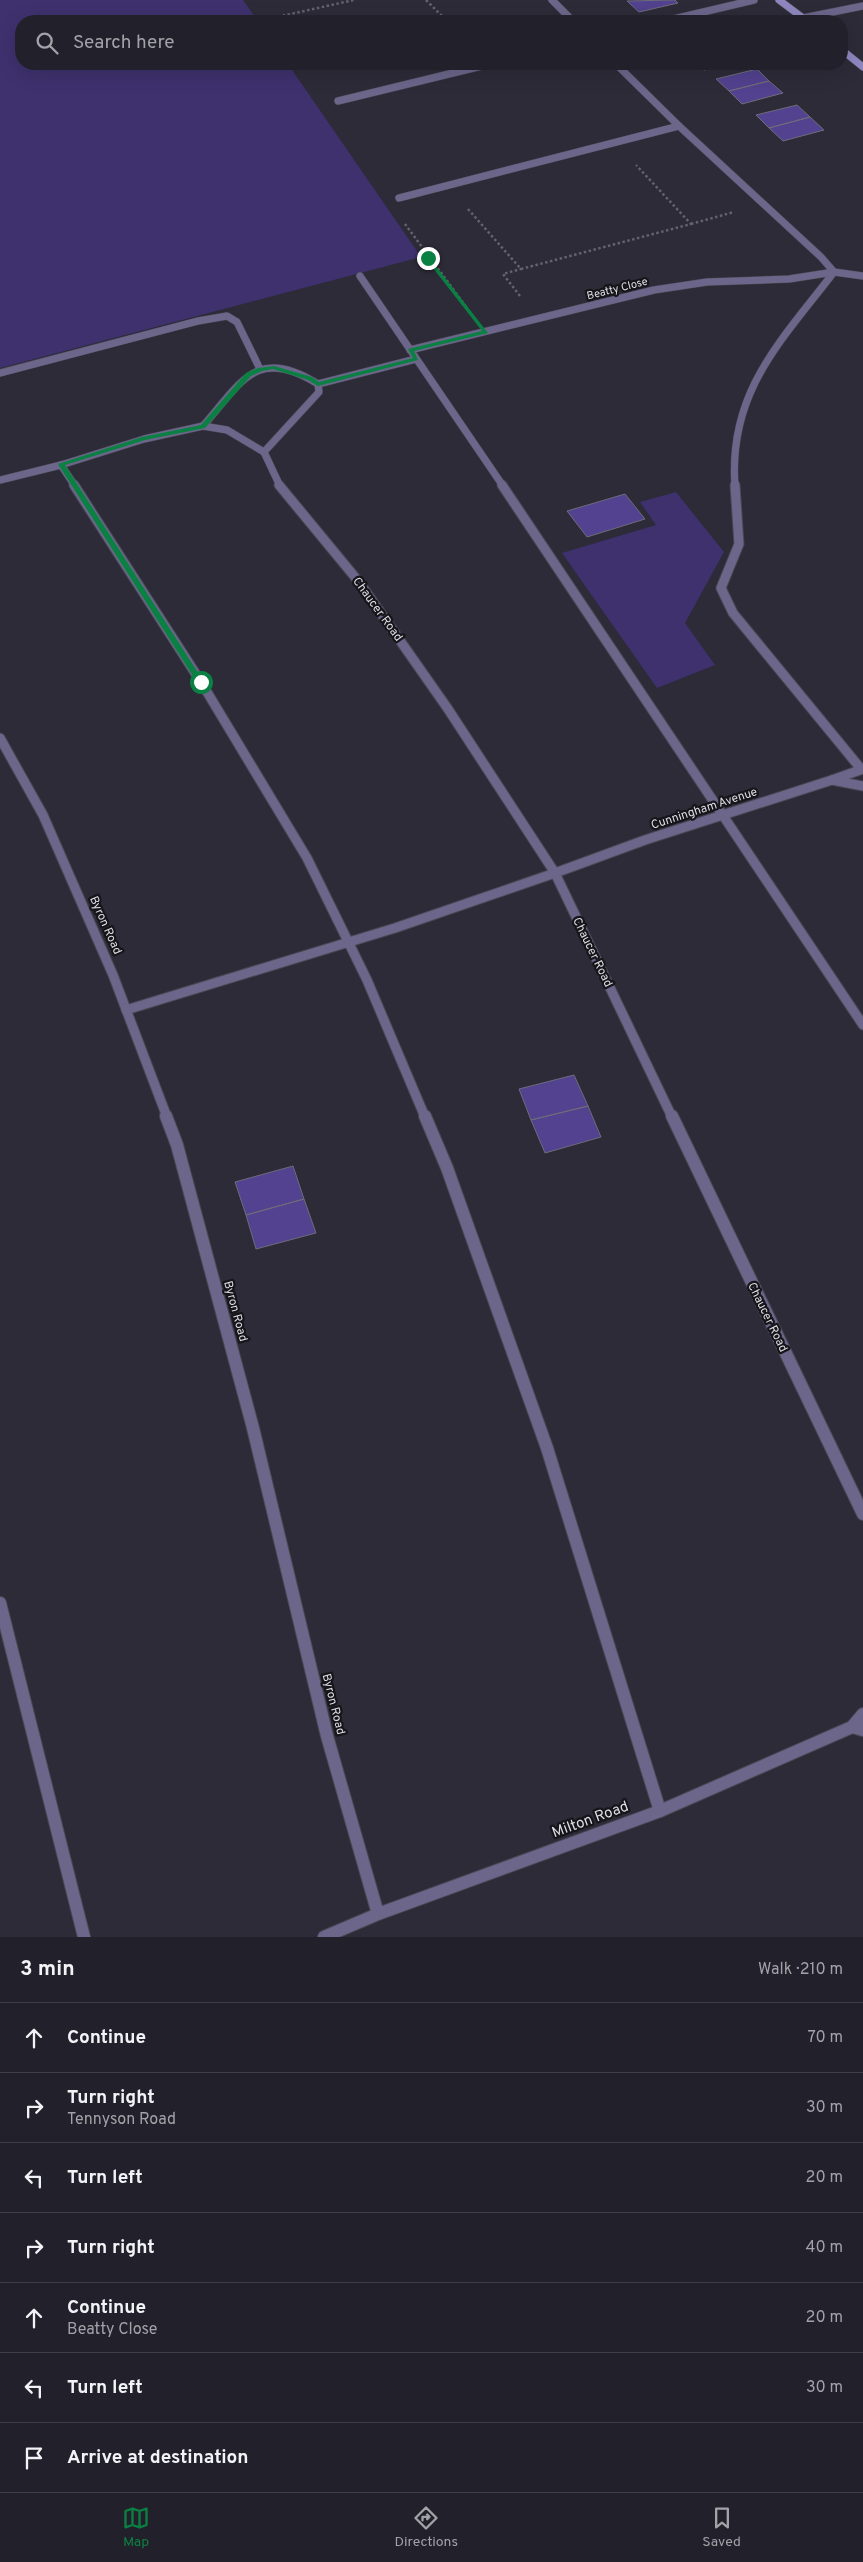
<!DOCTYPE html>
<html lang="en">
<head>
<meta charset="utf-8">
<style>
  body { margin:0; font-family:Overpass,sans-serif; background:#2e2d36; color:#f1f3f6 }
  .stop { position:absolute; width:15px; height:15px; margin:-11px; border:4px solid #0b8043; border-radius:50%; background:#fff }
  .stop.end { background:#0b8043; border-color:#fff; box-shadow:0 1px 5px #0008 }
  .list { margin:0; padding:0; list-style:none }
  h2 { display:flex; justify-content:space-between; align-items:center; height:65px; margin:0; padding:0 20px; font-size:21px }
  h2 small { font-size:16px; font-weight:400; color:#a2a3a8 }
  .list li { display:grid; grid-template-columns:32px 1fr auto; gap:15px; align-items:center; box-sizing:border-box; height:70px; padding:0 20px; border-top:1px solid #3f3e47 }
  .list b { display:block; font-size:19px; white-space:nowrap }
  .list p { margin:0; font-size:16px; white-space:nowrap; color:#a2a3a8 }
  .list em { font-size:16px; font-style:normal; color:#a2a3a8 }
  .icon { flex:none; width:28px; height:28px; fill:none; stroke:currentColor; stroke-width:2; stroke-linecap:round; stroke-linejoin:round }
  .map { position:relative; flex:none; width:863px; height:1937px; overflow:hidden }
  .search { position:absolute; background:#22202a; box-shadow:0 5px 20px #0002; left:15px; right:15px; top:15px; height:55px; display:flex; align-items:center; gap:12px; box-sizing:border-box; padding:0 18px; border-radius:20px; color:#a2a3a8; font-size:19px }
  .sheet { height:555px; background:#22202a }
  nav { display:flex; justify-content:space-around; align-items:center; box-sizing:border-box; height:70px; border-top:1px solid #3f3e47; background:#22202a; font-size:14px; color:#a2a3a8 }
  nav a { display:grid; justify-items:center; gap:2px }
  nav .on { color:#0b8043 }
  .map>svg:first-child { display:block }
  .green { fill:#3e316e }
  .building { fill:#52428f; stroke:#6e6c7b }
  .lines { fill:none; stroke-linecap:round; stroke-linejoin:round }
  .lane-far2-casing { stroke:#494854; stroke-width:8 }
  .lane-far1-casing { stroke:#494854; stroke-width:11 }
  .lane-casing { stroke:#494854; stroke-width:14 }
  .street-far2-casing { stroke:#494854; stroke-width:8 }
  .street-far1-casing { stroke:#494854; stroke-width:11 }
  .street-casing { stroke:#494854; stroke-width:14 }
  .secondary-casing { stroke:#494854; stroke-width:8 }
  .path { stroke:#64626e; stroke-width:2.5; stroke-dasharray:2.5 2.5; stroke-linecap:butt }
  .lane-far2 { stroke:#6b668a; stroke-width:7 }
  .lane-far1 { stroke:#6b668a; stroke-width:9 }
  .lane { stroke:#6b668a; stroke-width:12 }
  .street-far2 { stroke:#6b668a; stroke-width:7 }
  .street-far1 { stroke:#6b668a; stroke-width:9 }
  .street { stroke:#6b668a; stroke-width:12 }
  .secondary { stroke:#8e86bf; stroke-width:7 }
  .route { fill:#0b8043 }
  .labels { text-anchor:middle; stroke-width:4.5; stroke-linejoin:round; paint-order:stroke }
  .far-street-label { font-size:11px; fill:#dfdee6; stroke:#15151a }
  .street-label { font-size:12px; fill:#dfdee6; stroke:#15151a }
  .near-street-label { font-size:15px; fill:#dfdee6; stroke:#15151a }
</style>
</head>
<body>
<div class="map">
<svg width="863" height="1937" viewBox="0 0 863 1937">
  <rect width="100%" height="100%" fill="#2d2b38"/>
  <path class="green" d="M 0,0 L 243,0 L 258,21 L 21,21 L 21,64 L 288,64 L 421,257 L 0,368 Z
    M 676,492 L 724,552 L 685,623 L 715,665 L 657,688 L 562,553 L 656,525 L 640,502 Z"/>
  <path class="building" d="M 675,0 L 678,3 L 639,12 L 627,1 Z
    M 697,64 L 730,64 L 704,70 Z
    M 757,69 L 769,81 L 729,91 L 716,79 Z
    M 769,81 L 783,93 L 742,104 L 729,91 Z
    M 797,105 L 810,117 L 769,128 L 756,115 Z
    M 810,117 L 824,130 L 783,141 L 769,128 Z
    M 625,494 L 645,519 L 587,537 L 567,511 Z
    M 574,1075 L 588,1106 L 531,1120 L 519,1089 Z
    M 588,1106 L 601,1137 L 545,1153 L 531,1120 Z
    M 293,1166 L 304,1199 L 246,1215 L 235,1182 Z
    M 304,1199 L 316,1233 L 256,1249 L 246,1215 Z"/>
  <g class="lines">
    <g class="lane-far2-casing">
      <path id="lane-far2" d="M 552,0 L 573,21
        M 399,198 L 679,126
        M 360,276 L 503,486
        M 0,373 L 198,321 L 227,316 L 237,322 L 260,369
        M 318,384 L 416,359
        M 203,426 C 241,383 256,345 318,384 L 319,392 L 264,452
        M 61,465 L 75,486
        M 735,486 C 728,392 781,341 834,272"/>
    </g>
    <g class="lane-far1-casing">
      <path id="lane-far1" d="M 74,485 L 201,682 L 307,858 L 367,980 L 425,1117
        M 502,485 L 863,1025
        M 735,485 L 739,544 L 721,588 L 733,613 L 861,769
        M 832,780 L 863,769
        M 126,1010 L 395,928 L 555,873"/>
    </g>
    <g class="lane-casing">
      <path id="lane" d="M 425,1116 L 447,1168 L 547,1448 L 660,1811
        M 0,1603 L 84,1937"/>
    </g>
    <g class="street-far2-casing">
      <path id="street-far2" d="M 803,18 L 863,6
        M 665,21 L 754,0
        M 616,64 L 679,126 L 821,257 L 834,272
        M 338,101 L 490,64
        M 410,350 L 654,290 L 707,282 L 789,279 L 834,272 L 863,276
        M 0,480 L 61,465 L 144,439 L 203,426 L 227,430 L 264,452 L 280,486"/>
    </g>
    <g class="street-far1-casing">
      <path id="street-far1" d="M 279,485 L 359,582 L 448,709 L 555,873 L 672,1117
        M 0,738 L 43,815 L 113,975 L 167,1117
        M 555,873 L 645,840 L 832,780 L 863,786"/>
    </g>
    <g class="street-casing">
      <path id="street" d="M 166,1116 L 177,1145 L 253,1428 L 327,1736 L 378,1914
        M 672,1116 L 863,1514
        M 852,1727 L 863,1714
        M 324,1937 L 378,1914 L 660,1811 L 852,1727 L 863,1730"/>
    </g>
    <g class="secondary-casing">
      <path id="secondary" d="M 779,0 L 807,21
        M 842,50 L 863,67"/>
    </g>
    <path class="path" d="M 426,0 L 447,21
      M 268,19 L 354,0
      M 468,209 L 521,269 L 691,224 L 636,165
      M 405,224 L 467,308
      M 691,224 L 734,212
      M 520,296 L 503,274 L 521,269"/>
    <use href="#lane-far2" class="lane-far2"/>
    <use href="#lane-far1" class="lane-far1"/>
    <use href="#lane" class="lane"/>
    <use href="#street-far2" class="street-far2"/>
    <use href="#street-far1" class="street-far1"/>
    <use href="#street" class="street"/>
    <use href="#secondary" class="secondary"/>
  </g>
  <path class="route" d="M 428,256 L 488,333 L 414,351 L 418,360 L 318,386 L 308,380 L 273,369 L 262,371 L 251,376 L 205,428 L 145,440 L 65,465 L 204,682 L 198,684 L 58,464 L 142,437 L 201,425 L 246,373 L 258,368 L 274,366 L 312,377 L 319,382 L 413,358 L 408,349 L 482,331 L 426,259 Z"/>
  <g class="labels">
    <g class="far-street-label">
      <text transform="translate(617 288) rotate(-14)" y="4">Beatty Close</text>
    </g>
    <g class="street-label">
      <text transform="translate(378 609) rotate(54)" y="4">Chaucer Road</text>
      <text transform="translate(704 808) rotate(-18)" y="4">Cunningham Avenue</text>
      <text transform="translate(106 925) rotate(66)" y="4">Byron Road</text>
      <text transform="translate(593 952) rotate(64)" y="4">Chaucer Road</text>
      <text transform="translate(236 1311) rotate(75)" y="4">Byron Road</text>
      <text transform="translate(768 1317) rotate(64)" y="4">Chaucer Road</text>
      <text transform="translate(334 1704) rotate(76)" y="4">Byron Road</text>
    </g>
    <g class="near-street-label">
      <text transform="translate(590 1819) rotate(-20)" y="5">Milton Road</text>
    </g>
  </g>
</svg>
<div class="stop" style="left:201px;top:682px"></div>
<div class="stop end" style="left:428px;top:258px"></div>
<div class="search"><svg class="icon" aria-label="search" viewBox="0 0 24 24"><circle cx="10" cy="10" r="6"/><path d="M15 15l6 6"/></svg>Search here</div>
</div>
<section class="sheet">
<h2>3 min<small>Walk · 210 m</small></h2>
<ul class="list">
<li><svg class="icon" aria-label="ahead" viewBox="0 0 24 24"><path d="M12 20V5M6 11l6-6 6 6"/></svg><div><b>Continue</b></div><em>70 m</em></li>
<li><svg class="icon" aria-label="right" viewBox="0 0 24 24"><path d="M7 20v-9h11M14 6l5 5-5 5"/></svg><div><b>Turn right</b><p>Tennyson Road</p></div><em>30 m</em></li>
<li><svg class="icon" aria-label="left" viewBox="0 0 24 24"><path d="M17 20v-9H6M10 6l-5 5 5 5"/></svg><div><b>Turn left</b></div><em>20 m</em></li>
<li><svg class="icon" aria-label="right" viewBox="0 0 24 24"><path d="M7 20v-9h11M14 6l5 5-5 5"/></svg><div><b>Turn right</b></div><em>40 m</em></li>
<li><svg class="icon" aria-label="ahead" viewBox="0 0 24 24"><path d="M12 20V5M6 11l6-6 6 6"/></svg><div><b>Continue</b><p>Beatty Close</p></div><em>20 m</em></li>
<li><svg class="icon" aria-label="left" viewBox="0 0 24 24"><path d="M17 20v-9H6M10 6l-5 5 5 5"/></svg><div><b>Turn left</b></div><em>30 m</em></li>
<li><svg class="icon" aria-label="arrive" viewBox="0 0 24 24"><path d="M6 21V4h12l-3 4 3 4H6"/></svg><div><b>Arrive at destination</b></div></li>
</ul>
</section>
<nav>
<a class="on"><svg class="icon" aria-label="map" viewBox="0 0 24 24"><path d="M3 6l6-2 6 2 6-2v14l-6 2-6-2-6 2zM9 4v14M15 6v14"/></svg>Map</a>
<a><svg class="icon" aria-label="directions" viewBox="0 0 24 24"><path d="M12 3l9 9-9 9-9-9zM9 14v-3h6M13 9l2 2-2 2"/></svg>Directions</a>
<a><svg class="icon" aria-label="saved" viewBox="0 0 24 24"><path d="M7 4h10v16l-5-4-5 4z"/></svg>Saved</a>
</nav>
</body>
</html>
